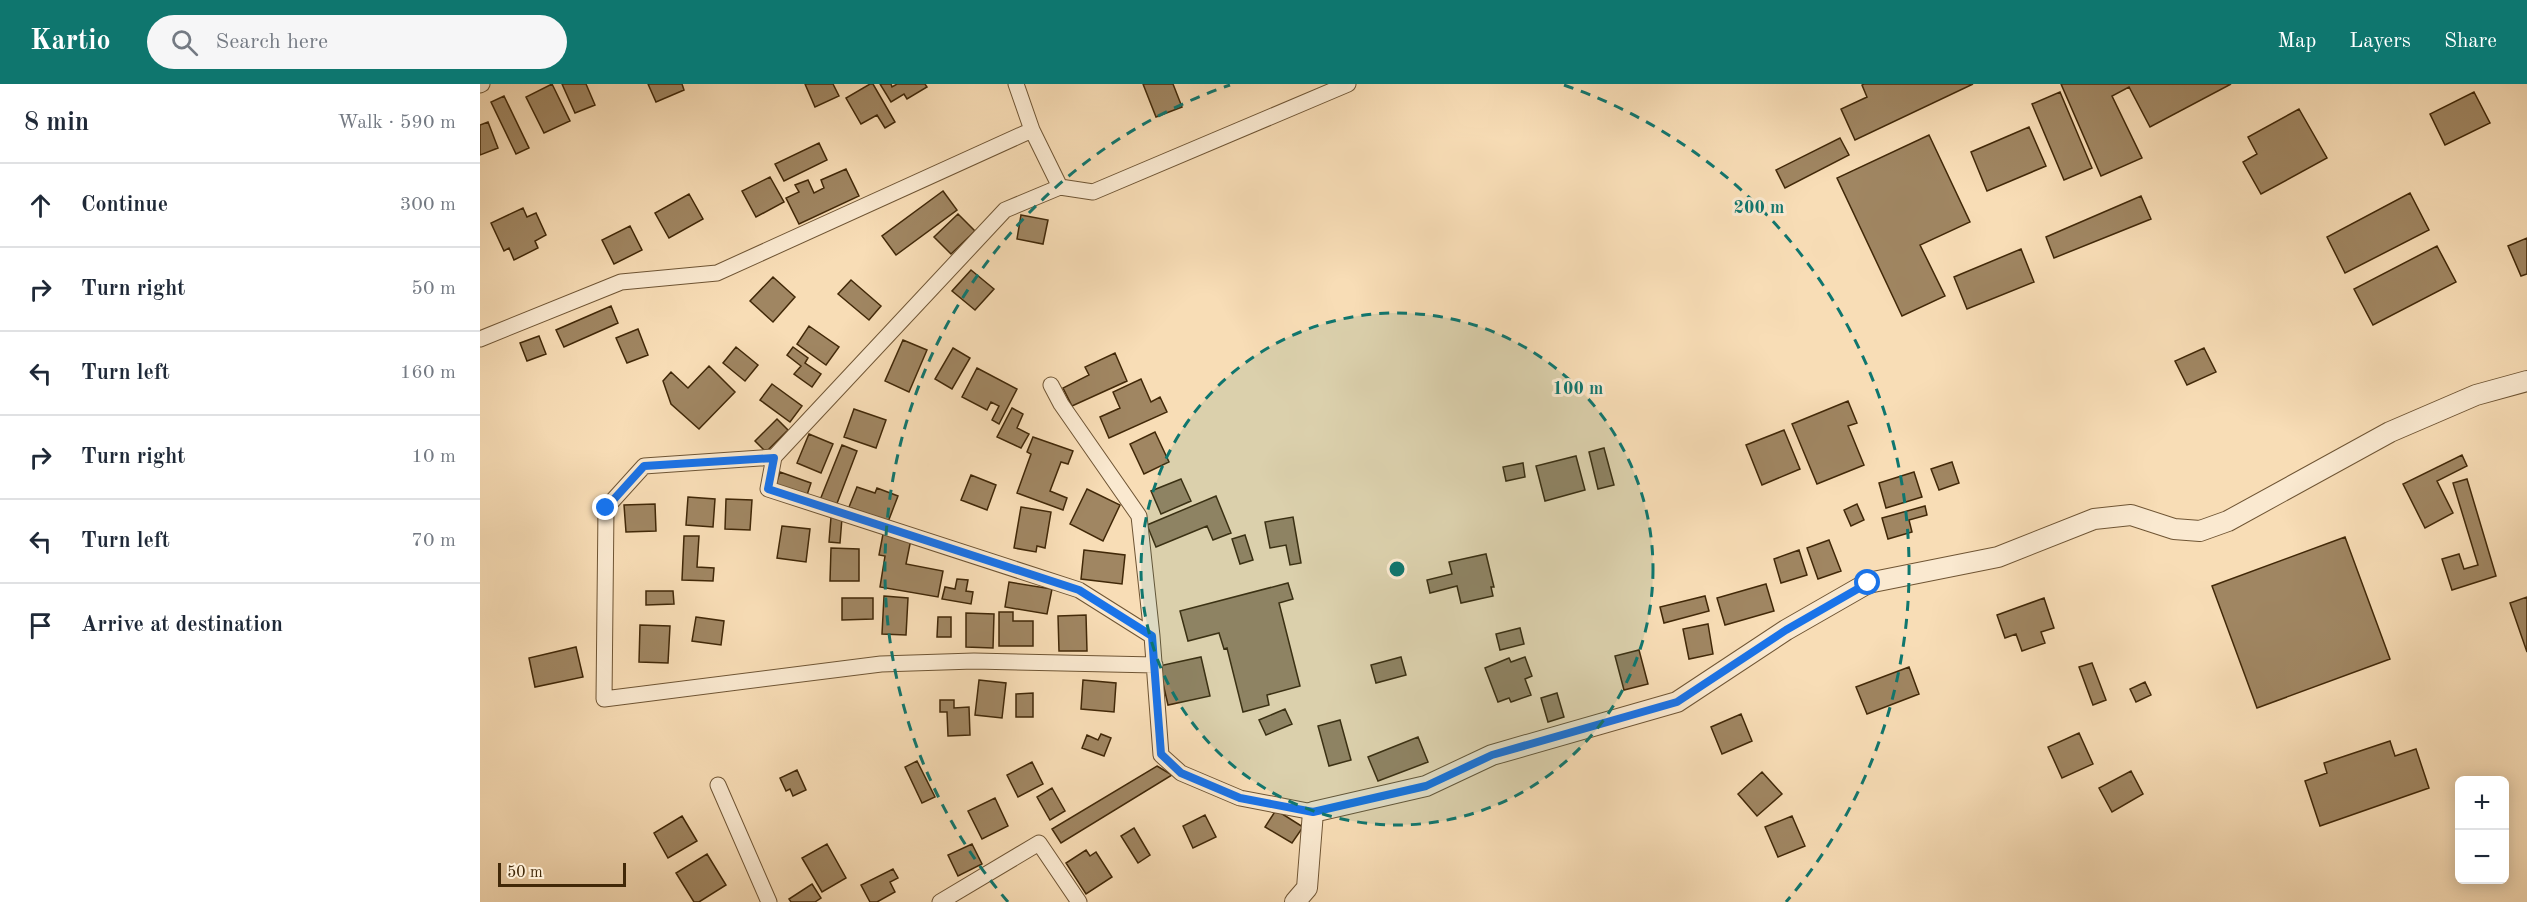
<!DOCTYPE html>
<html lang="en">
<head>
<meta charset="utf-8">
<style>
  body { margin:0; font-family:"Old Standard TT",serif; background:#f6f6f7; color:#1f2937 }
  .controls { position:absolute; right:18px; bottom:18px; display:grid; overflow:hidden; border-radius:9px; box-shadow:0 3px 15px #0003 }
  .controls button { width:54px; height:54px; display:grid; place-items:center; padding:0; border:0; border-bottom:2px solid #e0e1e3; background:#fff; color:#1f2937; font:30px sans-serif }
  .scale { position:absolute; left:18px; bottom:15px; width:128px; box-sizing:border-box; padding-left:6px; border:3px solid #412808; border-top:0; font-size:16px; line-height:21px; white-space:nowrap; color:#412808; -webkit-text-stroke:4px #fae9d0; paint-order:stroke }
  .stop { position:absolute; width:18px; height:18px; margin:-14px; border:4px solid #1a73e8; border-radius:50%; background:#fff }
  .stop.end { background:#1a73e8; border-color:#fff; box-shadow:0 2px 6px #0008 }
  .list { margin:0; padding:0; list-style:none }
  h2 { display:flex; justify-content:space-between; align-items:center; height:78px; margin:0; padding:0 24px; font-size:26px }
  h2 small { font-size:20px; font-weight:400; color:#747a83 }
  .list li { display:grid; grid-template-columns:39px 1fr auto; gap:18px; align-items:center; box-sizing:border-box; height:84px; padding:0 24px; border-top:2px solid #e0e1e3 }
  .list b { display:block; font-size:22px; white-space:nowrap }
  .list em { font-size:20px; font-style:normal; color:#747a83 }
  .icon { flex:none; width:33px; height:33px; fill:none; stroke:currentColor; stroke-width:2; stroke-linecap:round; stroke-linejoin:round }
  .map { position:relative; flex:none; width:2047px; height:818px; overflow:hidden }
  header { display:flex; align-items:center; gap:36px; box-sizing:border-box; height:84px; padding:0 30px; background:#0f766e; color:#fff }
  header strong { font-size:28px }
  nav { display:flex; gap:33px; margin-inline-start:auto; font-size:21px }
  .search { width:420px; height:54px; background:#f6f6f7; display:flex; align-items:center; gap:15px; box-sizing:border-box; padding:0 21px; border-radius:33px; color:#747a83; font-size:22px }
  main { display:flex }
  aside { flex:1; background:#fff }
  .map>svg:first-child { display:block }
  .building { fill:#a08662; stroke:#412808; stroke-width:1.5 }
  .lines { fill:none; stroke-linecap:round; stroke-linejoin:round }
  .minor-casing { stroke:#6f5534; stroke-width:17 }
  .tertiary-casing { stroke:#6f5534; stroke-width:22 }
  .minor { stroke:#fae9d0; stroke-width:15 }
  .tertiary { stroke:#fae9d0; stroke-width:20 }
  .route { stroke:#1a73e8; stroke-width:8 }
  .ring { fill:none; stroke:#0f766e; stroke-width:3; stroke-dasharray:10 8 }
  .centre { fill:#0f766e; stroke:#fae9d0; stroke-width:3 }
  .ring-label { font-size:18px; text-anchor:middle; font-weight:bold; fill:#0f766e; stroke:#fae9d0; stroke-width:6; stroke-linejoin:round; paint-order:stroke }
</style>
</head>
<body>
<header>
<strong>Kartio</strong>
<div class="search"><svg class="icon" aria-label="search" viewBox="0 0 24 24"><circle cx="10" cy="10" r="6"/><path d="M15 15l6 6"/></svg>Search here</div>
<nav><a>Map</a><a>Layers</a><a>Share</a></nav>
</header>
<main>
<aside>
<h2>8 min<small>Walk · 590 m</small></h2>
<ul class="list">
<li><svg class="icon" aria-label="ahead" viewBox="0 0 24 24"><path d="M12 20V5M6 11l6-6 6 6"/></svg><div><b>Continue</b></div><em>300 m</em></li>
<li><svg class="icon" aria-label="right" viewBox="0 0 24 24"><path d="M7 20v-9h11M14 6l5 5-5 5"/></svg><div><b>Turn right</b></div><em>50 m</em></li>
<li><svg class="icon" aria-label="left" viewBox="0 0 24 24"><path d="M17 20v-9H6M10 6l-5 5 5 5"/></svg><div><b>Turn left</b></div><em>160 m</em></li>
<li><svg class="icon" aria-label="right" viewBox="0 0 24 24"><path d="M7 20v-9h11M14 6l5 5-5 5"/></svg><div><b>Turn right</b></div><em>10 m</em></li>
<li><svg class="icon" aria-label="left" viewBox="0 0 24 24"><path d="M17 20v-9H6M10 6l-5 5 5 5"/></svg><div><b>Turn left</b></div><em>70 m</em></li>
<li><svg class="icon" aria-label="arrive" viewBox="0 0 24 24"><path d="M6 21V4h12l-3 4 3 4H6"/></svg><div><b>Arrive at destination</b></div></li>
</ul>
</aside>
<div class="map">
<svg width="2047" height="818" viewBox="0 0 2047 818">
  <rect width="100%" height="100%" fill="#f8ddb6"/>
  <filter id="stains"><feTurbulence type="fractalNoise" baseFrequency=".00333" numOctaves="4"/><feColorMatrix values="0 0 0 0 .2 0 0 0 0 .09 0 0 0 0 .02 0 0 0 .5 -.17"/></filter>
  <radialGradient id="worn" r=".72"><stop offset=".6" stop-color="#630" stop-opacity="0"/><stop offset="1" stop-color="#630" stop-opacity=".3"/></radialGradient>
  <path class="building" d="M 72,0 L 90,37 L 64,49 L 46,13 Z
    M 82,0 L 106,0 L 115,21 L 95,29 Z
    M 168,0 L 202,0 L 204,6 L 176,18 Z
    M 325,0 L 353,0 L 359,12 L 335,23 Z
    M 390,0 L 393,0 L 415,38 L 405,44 L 397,31 L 381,40 L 366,14 Z
    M 400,0 L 411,0 L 412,3 L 417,0 L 445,0 L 447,3 L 427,15 L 424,10 L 411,18 Z
    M 663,0 L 693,0 L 702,23 L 676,33 Z
    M 1384,0 L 1493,0 L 1375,56 L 1361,25 L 1387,13 L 1382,1 Z
    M 1581,0 L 1751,0 L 1670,43 L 1649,3 L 1632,12 L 1662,74 L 1621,92 Z
    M 1580,8 L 1612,84 L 1584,96 L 1552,20 Z
    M 1994,8 L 2010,39 L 1965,61 L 1950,30 Z
    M 24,12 L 49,64 L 36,70 L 11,18 Z
    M 1819,25 L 1847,74 L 1781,110 L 1763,78 L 1777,70 L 1768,53 Z
    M 8,38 L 18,64 L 0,71 L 0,41 Z
    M 1549,43 L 1566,82 L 1507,107 L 1491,68 Z
    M 1449,51 L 1490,138 L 1440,161 L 1465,212 L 1422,232 L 1357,94 Z
    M 1360,54 L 1369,71 L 1305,104 L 1296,86 Z
    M 339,59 L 347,76 L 304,97 L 295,80 Z
    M 366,85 L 379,112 L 319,140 L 306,114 L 319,108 L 315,101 L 328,96 L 334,109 L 344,104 L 341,96 Z
    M 290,93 L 304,118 L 276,133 L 262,107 Z
    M 463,107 L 477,126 L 416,171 L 402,152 Z
    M 1930,109 L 1949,146 L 1865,189 L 1847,153 Z
    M 209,110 L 223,135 L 189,154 L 175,129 Z
    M 1661,112 L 1671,135 L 1574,174 L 1566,153 Z
    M 43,124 L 47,133 L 56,129 L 66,151 L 55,157 L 58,164 L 34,176 L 29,164 L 24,167 L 11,139 Z
    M 478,130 L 495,147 L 471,170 L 454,153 Z
    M 541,131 L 568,136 L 563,160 L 537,155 Z
    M 150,142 L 162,166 L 134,180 L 122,156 Z
    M 2047,154 L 2047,190 L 2041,192 L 2028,162 Z
    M 1957,162 L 1976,198 L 1893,241 L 1874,205 Z
    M 1541,165 L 1554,198 L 1487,225 L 1474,193 Z
    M 491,186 L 514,205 L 495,226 L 472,207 Z
    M 293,193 L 315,213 L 293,238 L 270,217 Z
    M 371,196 L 401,222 L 389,236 L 358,210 Z
    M 131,222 L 138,239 L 84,263 L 76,246 Z
    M 329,242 L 359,263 L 346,281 L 317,260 Z
    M 158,245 L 168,271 L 147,279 L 136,254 Z
    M 59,252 L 66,270 L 47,277 L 40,259 Z
    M 423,256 L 447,266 L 429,308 L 405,297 Z
    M 256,263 L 278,281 L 265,297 L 243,279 Z
    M 313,263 L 328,274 L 325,279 L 341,290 L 332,303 L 314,290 L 321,282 L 307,271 Z
    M 473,264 L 490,274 L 472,305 L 455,295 Z
    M 1724,264 L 1736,288 L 1707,301 L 1695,277 Z
    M 635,269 L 647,297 L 592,322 L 583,304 L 609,291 L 605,283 Z
    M 229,282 L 255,308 L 219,345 L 191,320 L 183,297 L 191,288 L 208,304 Z
    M 497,284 L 537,305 L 519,340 L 512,336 L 519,322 L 511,318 L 507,326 L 482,313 Z
    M 661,295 L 671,318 L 680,313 L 687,328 L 629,354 L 620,333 L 640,324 L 633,308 Z
    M 292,300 L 322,322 L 310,338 L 280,316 Z
    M 1368,317 L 1377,339 L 1368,342 L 1384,381 L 1337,400 L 1312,340 Z
    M 532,324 L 543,330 L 537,344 L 549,350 L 541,364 L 517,353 Z
    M 374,325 L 406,336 L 396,364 L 364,353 Z
    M 297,335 L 308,346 L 286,368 L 275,357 Z
    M 1304,346 L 1320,385 L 1282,401 L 1266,361 Z
    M 675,348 L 689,378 L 664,390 L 650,360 Z
    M 329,350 L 353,360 L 341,389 L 317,379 Z
    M 553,353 L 593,367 L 588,380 L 581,378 L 570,407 L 587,414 L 583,426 L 537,409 L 551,370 L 547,368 Z
    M 362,361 L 377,367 L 356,422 L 340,416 Z
    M 1124,364 L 1134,401 L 1118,405 L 1109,368 Z
    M 1982,371 L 1987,382 L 1957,397 L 1973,429 L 1945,444 L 1923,400 Z
    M 1096,372 L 1105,406 L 1065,417 L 1056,382 Z
    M 1472,378 L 1479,399 L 1459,406 L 1451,385 Z
    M 1043,379 L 1045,393 L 1026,397 L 1023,383 Z
    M 300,388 L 331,399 L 326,414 L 295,403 Z
    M 1434,388 L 1442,413 L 1406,424 L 1399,399 Z
    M 491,391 L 516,401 L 507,426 L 481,416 Z
    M 701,395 L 711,417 L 681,430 L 671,407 Z
    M 1987,395 L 2016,492 L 1972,506 L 1962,475 L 1979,470 L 1984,485 L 1998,481 L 1973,399 Z
    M 377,403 L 395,409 L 397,404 L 418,412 L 408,438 L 369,423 Z
    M 607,405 L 640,421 L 623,457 L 590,440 Z
    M 736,412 L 751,449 L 733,456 L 727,442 L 676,463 L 667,441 Z
    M 208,413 L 235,415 L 233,443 L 206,441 Z
    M 246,415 L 272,416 L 270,446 L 245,445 Z
    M 175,420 L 176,447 L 146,448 L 144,421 Z
    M 1377,420 L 1384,436 L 1371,442 L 1364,426 Z
    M 1445,422 L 1447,431 L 1429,436 L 1432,448 L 1408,455 L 1402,434 Z
    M 541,423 L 571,428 L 565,464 L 557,462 L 556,468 L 534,464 Z
    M 351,433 L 362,434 L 360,459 L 349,458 Z
    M 813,433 L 821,479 L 810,481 L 806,461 L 790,464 L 785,438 Z
    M 302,442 L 330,445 L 326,478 L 297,474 Z
    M 403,450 L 431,455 L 426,480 L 463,487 L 458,513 L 400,503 L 405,472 L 399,471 Z
    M 765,451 L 773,476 L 760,480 L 752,455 Z
    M 204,452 L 219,452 L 217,483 L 234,484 L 233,497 L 202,496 Z
    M 1865,453 L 1910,575 L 1777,624 L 1732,502 Z
    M 1349,456 L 1361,487 L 1338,495 L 1327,464 Z
    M 351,464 L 379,465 L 379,497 L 350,497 Z
    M 604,466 L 645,471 L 642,500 L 601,495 Z
    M 1319,466 L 1327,491 L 1301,499 L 1294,475 Z
    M 1006,470 L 1014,503 L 1011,503 L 1013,512 L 981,519 L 977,502 L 950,509 L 947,496 L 972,490 L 969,478 Z
    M 477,495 L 488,496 L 486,507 L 493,508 L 491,520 L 462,515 L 465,503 L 475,505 Z
    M 529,498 L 572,505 L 567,530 L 525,523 Z
    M 808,499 L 813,515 L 799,519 L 820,602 L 787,611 L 789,621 L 763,628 L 747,564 L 744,565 L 739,549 L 708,557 L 700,527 Z
    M 1286,500 L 1294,527 L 1245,541 L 1237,514 Z
    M 166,507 L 193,507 L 194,520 L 166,521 Z
    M 404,512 L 428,514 L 426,551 L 402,550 Z
    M 1225,512 L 1229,527 L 1184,539 L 1180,523 Z
    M 2047,513 L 2047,568 L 2030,519 Z
    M 362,514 L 393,514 L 393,535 L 362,536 Z
    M 1564,514 L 1574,544 L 1561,548 L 1565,559 L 1542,567 L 1536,550 L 1525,554 L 1517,531 Z
    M 519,528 L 533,528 L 533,537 L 553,537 L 553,562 L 519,562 Z
    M 486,529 L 514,530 L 513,564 L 486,563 Z
    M 606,531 L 607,567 L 579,567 L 578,532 Z
    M 216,533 L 244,537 L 241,561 L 212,557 Z
    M 458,533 L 471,533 L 471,553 L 457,553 Z
    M 1228,540 L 1233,570 L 1209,575 L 1203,545 Z
    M 160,541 L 190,542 L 188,579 L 159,578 Z
    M 1040,544 L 1044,560 L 1020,566 L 1016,550 Z
    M 96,563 L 103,593 L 55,603 L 49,574 Z
    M 1159,566 L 1168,600 L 1144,606 L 1135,572 Z
    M 721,573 L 730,612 L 688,621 L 679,582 Z
    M 921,573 L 926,591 L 896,599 L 891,581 Z
    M 1045,573 L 1052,592 L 1045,595 L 1051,611 L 1031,618 L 1029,614 L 1018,618 L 1005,584 L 1029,574 L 1031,578 Z
    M 1612,579 L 1626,616 L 1613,621 L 1599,583 Z
    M 1429,583 L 1439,610 L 1387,630 L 1376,603 Z
    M 499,596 L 526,599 L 522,634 L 495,631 Z
    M 603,596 L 636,599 L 634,628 L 601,625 Z
    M 1665,598 L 1671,611 L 1656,618 L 1650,605 Z
    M 553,609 L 553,633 L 536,633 L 536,610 Z
    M 1077,609 L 1084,633 L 1068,638 L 1061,614 Z
    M 460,616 L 474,616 L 474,624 L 489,623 L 490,651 L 468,652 L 467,628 L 460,628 Z
    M 805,625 L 812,640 L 786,651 L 779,636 Z
    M 1261,630 L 1272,657 L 1242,670 L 1231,643 Z
    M 860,636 L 871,676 L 849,682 L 838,642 Z
    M 1599,649 L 1613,680 L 1582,694 L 1568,663 Z
    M 621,650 L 631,654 L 624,672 L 602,664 L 607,651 L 618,656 Z
    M 938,653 L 948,678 L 898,697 L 888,673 Z
    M 1910,657 L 1915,672 L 1936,665 L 1949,704 L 1840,742 L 1825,697 L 1847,689 L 1844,679 Z
    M 437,677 L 455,713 L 442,719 L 425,683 Z
    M 552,678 L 563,700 L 538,713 L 527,691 Z
    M 677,682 L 692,691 L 581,759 L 572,745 Z
    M 317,686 L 326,706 L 313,712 L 310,705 L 306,707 L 300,694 Z
    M 1651,687 L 1663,710 L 1632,728 L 1619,704 Z
    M 1282,688 L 1302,710 L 1277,732 L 1258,710 Z
    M 572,704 L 585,727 L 570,736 L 557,713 Z
    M 515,714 L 528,742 L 502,755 L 488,727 Z
    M 796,726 L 823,743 L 812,759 L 785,743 Z
    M 725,731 L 736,753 L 713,764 L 703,742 Z
    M 202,732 L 217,757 L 188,774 L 174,749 Z
    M 1312,732 L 1325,762 L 1298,773 L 1285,743 Z
    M 654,744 L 670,771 L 658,779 L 641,752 Z
    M 347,760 L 366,794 L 342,808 L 322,774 Z
    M 492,760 L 502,780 L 478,792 L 468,771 Z
    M 606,766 L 610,772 L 616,768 L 632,793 L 606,810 L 586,779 Z
    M 227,770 L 246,801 L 219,818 L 214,818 L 196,789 Z
    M 413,785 L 418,794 L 410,798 L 415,808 L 397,818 L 390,818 L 381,801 Z
    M 332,800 L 341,814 L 335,818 L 311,818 L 309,815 Z"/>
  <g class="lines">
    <g class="minor-casing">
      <path id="minor" d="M 536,0 L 552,46 L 580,103 L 613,108 L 868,0
        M 0,1 L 2,0
        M 580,103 L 525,126 L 294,373 L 288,405 L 599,506 L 672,552
        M 0,255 L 141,198 L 237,189 L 552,46
        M 571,301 L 581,320 L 659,432 L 672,552 L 681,671 L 701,689 L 760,714 L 833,728
        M 294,373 L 164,382 L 126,424 L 124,615 L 401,580 L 494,577 L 675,581
        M 238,701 L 289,818
        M 460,818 L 559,759 L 599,818"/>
    </g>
    <g class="tertiary-casing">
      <path id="tertiary" d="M 815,818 L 827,804 L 833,728 L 946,702 L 1012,671 L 1197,618 L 1306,546 L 1388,499 L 1518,473 L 1614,435 L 1651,431 L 1694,445 L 1720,447 L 1748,437 L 1910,348 L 1996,311 L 2047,297"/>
    </g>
    <use href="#minor" class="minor"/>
    <use href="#tertiary" class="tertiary"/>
  </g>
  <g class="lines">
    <path class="route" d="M 126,424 L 164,382 L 294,374 L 288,405 L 599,506 L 672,552 L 681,670 L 701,689 L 760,714 L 833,728 L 946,702 L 1012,671 L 1197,618 L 1306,546 L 1388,499"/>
  </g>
  <circle cx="917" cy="485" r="256" fill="#0f766e" fill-opacity=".12"/>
  <g class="ring">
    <circle cx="917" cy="485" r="256"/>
    <path d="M528 818A512 512 0 0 1 750 1M1084 1A512 512 0 0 1 1306 818"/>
  </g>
  <circle cx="917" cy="485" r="9" class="centre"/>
  <g class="ring-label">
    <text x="1279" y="129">200 m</text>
    <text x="1098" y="310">100 m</text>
  </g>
  <rect width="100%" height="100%" filter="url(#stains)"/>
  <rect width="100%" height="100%" fill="url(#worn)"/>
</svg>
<div class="controls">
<button>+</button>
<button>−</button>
</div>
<div class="scale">50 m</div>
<div class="stop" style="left:1388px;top:499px"></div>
<div class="stop end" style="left:126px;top:424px"></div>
</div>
</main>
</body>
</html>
